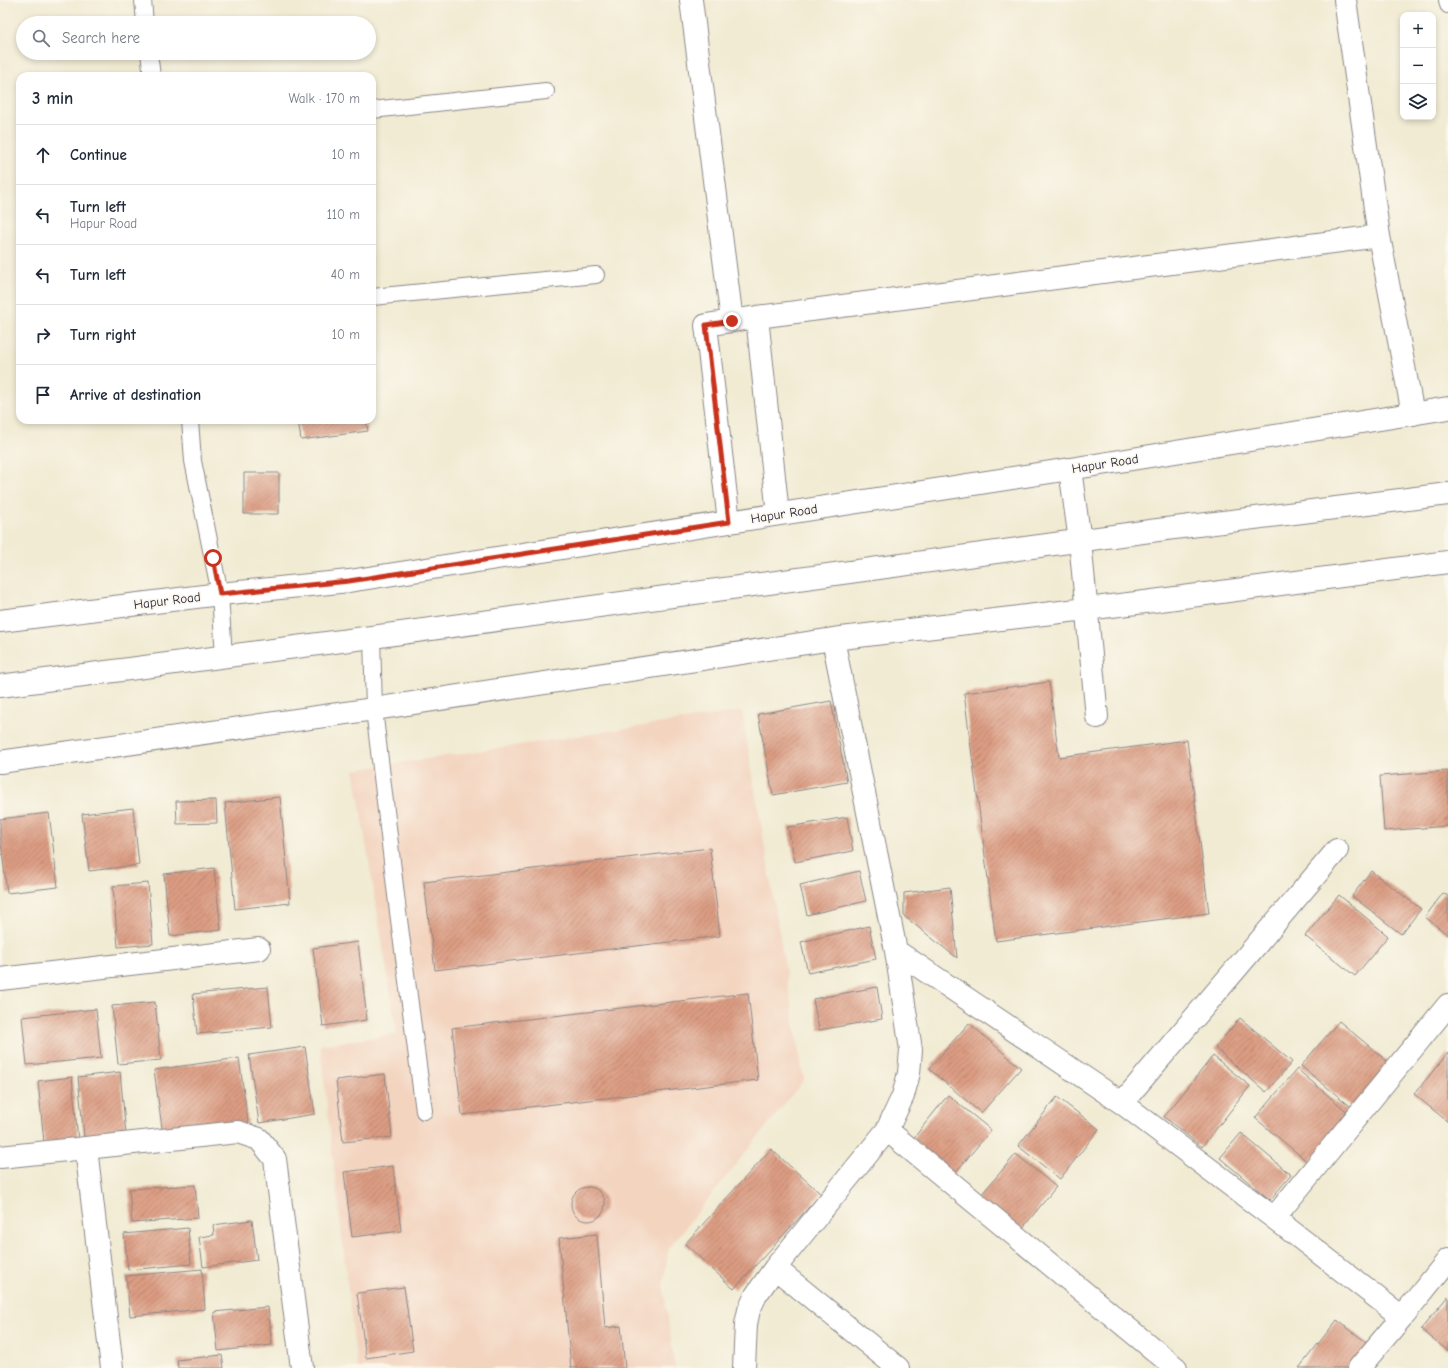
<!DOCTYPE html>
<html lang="en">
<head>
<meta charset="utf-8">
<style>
  body { margin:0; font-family:"Comic Neue",sans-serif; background:#f2f2f3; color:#1f2937 }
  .controls { position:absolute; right:12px; top:12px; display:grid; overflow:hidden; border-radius:8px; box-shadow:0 2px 6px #0003 }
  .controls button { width:36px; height:36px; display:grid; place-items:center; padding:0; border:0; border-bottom:1px solid #e0e1e3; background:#fff; color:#1f2937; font:20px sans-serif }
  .stop { position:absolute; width:12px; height:12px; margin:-9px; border:3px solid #c8321e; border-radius:50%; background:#fff }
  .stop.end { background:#c8321e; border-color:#fff; box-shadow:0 1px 4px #0008 }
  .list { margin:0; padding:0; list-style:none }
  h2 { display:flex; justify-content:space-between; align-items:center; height:52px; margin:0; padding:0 16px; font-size:17px }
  h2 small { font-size:13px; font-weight:400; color:#747a83 }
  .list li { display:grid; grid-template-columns:26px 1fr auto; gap:12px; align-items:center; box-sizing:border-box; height:60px; padding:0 16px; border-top:1px solid #e0e1e3 }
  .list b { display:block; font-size:15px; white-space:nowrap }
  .list p { margin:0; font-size:13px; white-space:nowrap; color:#747a83 }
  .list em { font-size:13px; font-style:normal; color:#747a83 }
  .icon { flex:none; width:22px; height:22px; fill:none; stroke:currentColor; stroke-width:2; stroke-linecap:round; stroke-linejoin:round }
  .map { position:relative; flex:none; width:1448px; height:1368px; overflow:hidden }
  .search { position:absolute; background:#fff; box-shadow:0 2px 6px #0003; left:16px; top:16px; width:360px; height:44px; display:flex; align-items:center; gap:10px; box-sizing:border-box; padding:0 14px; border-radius:22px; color:#747a83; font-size:15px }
  .panel { position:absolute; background:#fff; box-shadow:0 2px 6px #0003; left:16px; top:72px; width:360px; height:352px; border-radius:12px }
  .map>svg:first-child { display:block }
  .built { fill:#f3d4bf }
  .building { fill:url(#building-hatch) }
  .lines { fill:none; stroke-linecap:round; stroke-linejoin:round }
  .lane-casing { stroke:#8a8687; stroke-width:18 }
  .street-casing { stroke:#8a8687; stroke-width:24 }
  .secondary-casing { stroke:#8a8687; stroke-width:24 }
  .lane { stroke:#fff; stroke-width:16 }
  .street { stroke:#fff; stroke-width:22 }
  .secondary { stroke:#fff; stroke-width:22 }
  .route { stroke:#c8321e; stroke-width:5 }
  .labels { text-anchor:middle; stroke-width:3.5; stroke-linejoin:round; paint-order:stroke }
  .street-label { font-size:13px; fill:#22223b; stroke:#fbf7ec }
</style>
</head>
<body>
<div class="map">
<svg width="1448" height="1368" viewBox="0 0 1448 1368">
  <defs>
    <pattern id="building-hatch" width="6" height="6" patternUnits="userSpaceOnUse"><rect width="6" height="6" fill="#dc9c82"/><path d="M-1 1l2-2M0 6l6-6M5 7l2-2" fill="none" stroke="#b27f6c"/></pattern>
  </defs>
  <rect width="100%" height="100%" fill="#fbf7ec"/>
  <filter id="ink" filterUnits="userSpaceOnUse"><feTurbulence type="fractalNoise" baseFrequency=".025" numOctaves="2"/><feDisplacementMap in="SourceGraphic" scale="8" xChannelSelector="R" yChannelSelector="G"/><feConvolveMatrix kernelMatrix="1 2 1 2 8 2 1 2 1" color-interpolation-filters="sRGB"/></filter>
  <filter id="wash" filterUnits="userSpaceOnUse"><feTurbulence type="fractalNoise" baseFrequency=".012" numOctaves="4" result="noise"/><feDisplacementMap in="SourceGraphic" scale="16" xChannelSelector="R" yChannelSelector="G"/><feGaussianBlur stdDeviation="0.9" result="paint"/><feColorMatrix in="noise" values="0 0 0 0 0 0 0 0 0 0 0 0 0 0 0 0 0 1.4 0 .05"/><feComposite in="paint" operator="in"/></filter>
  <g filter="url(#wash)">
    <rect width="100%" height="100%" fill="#f1ebd3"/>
    <path class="built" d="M 742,711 L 804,1080 L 669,1248 L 663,1285 L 675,1368 L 357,1368 L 320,1045 L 397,1034 L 354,770 Z"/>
    <g id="blocks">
      <path class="building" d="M 298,420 L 366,420 L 368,431 L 301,440 Z
        M 244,473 L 279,473 L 279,514 L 244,514 Z
        M 1049,682 L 1059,757 L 1187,740 L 1209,913 L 996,941 L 964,693 Z
        M 831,701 L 847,782 L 773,795 L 758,714 Z
        M 1448,771 L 1448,826 L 1384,831 L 1380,776 Z
        M 280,797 L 290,903 L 235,909 L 225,803 Z
        M 216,800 L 217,823 L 177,824 L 176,801 Z
        M 133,808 L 139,865 L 89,871 L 82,814 Z
        M 49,813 L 58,887 L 7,893 L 0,834 L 0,819 Z
        M 847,817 L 853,851 L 795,862 L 788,827 Z
        M 710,848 L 720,936 L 435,970 L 424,882 Z
        M 214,868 L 221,930 L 170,936 L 164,874 Z
        M 859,871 L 866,901 L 807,915 L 800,885 Z
        M 1371,871 L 1421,909 L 1401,934 L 1352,896 Z
        M 148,883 L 153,944 L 118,947 L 113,886 Z
        M 950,887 L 957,958 L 904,916 L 904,893 Z
        M 1443,893 L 1448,896 L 1448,935 L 1425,917 Z
        M 1339,895 L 1388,936 L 1355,976 L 1305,936 Z
        M 869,926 L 876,959 L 808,973 L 801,942 Z
        M 358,942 L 367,1020 L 323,1026 L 313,948 Z
        M 268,987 L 272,1027 L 197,1034 L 193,994 Z
        M 877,987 L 882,1019 L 819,1030 L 813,999 Z
        M 748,993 L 758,1080 L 462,1115 L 452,1028 Z
        M 155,1002 L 161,1060 L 118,1064 L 112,1006 Z
        M 96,1009 L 101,1058 L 27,1065 L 22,1017 Z
        M 1240,1018 L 1292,1062 L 1266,1092 L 1215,1048 Z
        M 1339,1021 L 1393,1066 L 1355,1110 L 1301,1066 Z
        M 969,1023 L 1021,1068 L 981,1113 L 929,1069 Z
        M 305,1047 L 315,1114 L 259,1123 L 249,1055 Z
        M 1448,1053 L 1448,1122 L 1414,1094 Z
        M 1213,1056 L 1250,1086 L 1202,1147 L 1164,1117 Z
        M 239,1058 L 248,1123 L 163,1135 L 154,1070 Z
        M 1297,1069 L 1351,1115 L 1309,1163 L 1255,1118 Z
        M 120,1072 L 126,1134 L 84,1138 L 78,1077 Z
        M 385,1074 L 392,1137 L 343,1142 L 336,1080 Z
        M 72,1077 L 78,1140 L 44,1143 L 38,1081 Z
        M 948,1095 L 991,1130 L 950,1179 L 908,1145 Z
        M 1057,1097 L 1099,1129 L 1060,1179 L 1018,1146 Z
        M 1241,1133 L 1291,1175 L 1270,1200 L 1220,1158 Z
        M 771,1149 L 821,1194 L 734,1289 L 685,1244 Z
        M 1016,1154 L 1056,1187 L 1016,1236 L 975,1202 Z
        M 393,1166 L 401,1231 L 352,1237 L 344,1172 Z
        M 195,1185 L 198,1218 L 132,1223 L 129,1189 Z
        M571 1204a17 17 0 1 1 34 0a17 17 0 1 1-34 0Z
        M 252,1220 L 257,1260 L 203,1267 L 199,1237 L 214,1235 L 213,1225 Z
        M 188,1228 L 191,1264 L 128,1270 L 124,1234 Z
        M 597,1234 L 605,1328 L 621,1326 L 625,1368 L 571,1368 L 559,1238 Z
        M 202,1269 L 205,1309 L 130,1316 L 126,1276 Z
        M 404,1287 L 413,1351 L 366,1358 L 357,1293 Z
        M 1448,1296 L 1448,1351 L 1421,1329 Z
        M 268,1307 L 272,1345 L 218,1351 L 214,1312 Z
        M 1337,1320 L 1373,1347 L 1356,1368 L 1299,1368 Z
        M 222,1355 L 224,1368 L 178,1368 L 177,1360 Z"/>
    </g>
  </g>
  <g filter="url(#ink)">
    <use href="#blocks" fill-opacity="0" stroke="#8a8687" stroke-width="1"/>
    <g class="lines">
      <g class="lane-casing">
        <path id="lane" d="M 143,0 L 145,23
          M 1447,0 L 1448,5
          M 149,53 L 152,76
          M 372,110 L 546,91
          M 372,297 L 596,275
          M 190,420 L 193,461 L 220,594 L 224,656
          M 372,637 L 374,709 L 398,912 L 424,1111"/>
      </g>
      <g class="street-casing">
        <path id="street" d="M 691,0 L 732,321
          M 1345,0 L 1379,236 L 1413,414
          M 757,317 L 778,514
          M 1070,469 L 1080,541 L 1097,717
          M 729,522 L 706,325 L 757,317 L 1379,236
          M 0,762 L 374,709 L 833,639 L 1145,602 L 1448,562
          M 896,951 L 1122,1103 L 1274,1218 L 1402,1317 L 1448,1260
          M 0,979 L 259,949
          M 1122,1103 L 1337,850
          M 887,1130 L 1176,1368
          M 86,1148 L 112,1368
          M 0,1157 L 238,1132 L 259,1139 L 275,1159 L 302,1368
          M 1274,1218 L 1448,1005
          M 775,1268 L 898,1368
          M 744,1368 L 746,1324 L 749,1310 L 756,1295 L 775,1268 L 887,1130 L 903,1096 L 909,1073 L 911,1050 L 896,951 L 833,639
          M 1359,1368 L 1402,1317"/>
      </g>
      <g class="secondary-casing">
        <path id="secondary" d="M 0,621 L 220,594 L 349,581 L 1070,469 L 1448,408
          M 0,686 L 372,637 L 1150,531 L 1448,494"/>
      </g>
      <use href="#lane" class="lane"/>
      <use href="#street" class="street"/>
      <use href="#secondary" class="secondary"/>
    </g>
  </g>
  <g class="lines" filter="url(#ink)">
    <path class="route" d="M 213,558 L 220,594 L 349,581 L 729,522 L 706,325 L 732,321"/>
  </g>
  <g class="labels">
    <g class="street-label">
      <text transform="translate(1105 463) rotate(-9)" y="5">Hapur Road</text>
      <text transform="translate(784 513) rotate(-9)" y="5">Hapur Road</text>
      <text transform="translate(167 600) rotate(-7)" y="5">Hapur Road</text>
    </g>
  </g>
</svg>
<div class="controls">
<button>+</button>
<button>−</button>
<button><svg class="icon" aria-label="layers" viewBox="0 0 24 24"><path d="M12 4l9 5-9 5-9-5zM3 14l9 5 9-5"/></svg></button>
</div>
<div class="stop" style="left:213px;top:558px"></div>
<div class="stop end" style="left:732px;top:321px"></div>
<div class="search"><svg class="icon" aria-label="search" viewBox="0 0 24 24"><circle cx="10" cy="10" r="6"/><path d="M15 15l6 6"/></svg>Search here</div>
<section class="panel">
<h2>3 min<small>Walk · 170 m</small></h2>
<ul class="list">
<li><svg class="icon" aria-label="ahead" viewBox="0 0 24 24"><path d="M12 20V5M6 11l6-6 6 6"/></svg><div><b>Continue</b></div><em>10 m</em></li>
<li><svg class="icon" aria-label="left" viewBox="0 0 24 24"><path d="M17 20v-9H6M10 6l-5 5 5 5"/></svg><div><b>Turn left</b><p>Hapur Road</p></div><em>110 m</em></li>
<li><svg class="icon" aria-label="left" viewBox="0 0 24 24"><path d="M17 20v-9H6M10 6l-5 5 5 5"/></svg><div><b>Turn left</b></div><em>40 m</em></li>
<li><svg class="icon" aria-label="right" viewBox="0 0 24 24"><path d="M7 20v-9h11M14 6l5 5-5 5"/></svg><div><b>Turn right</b></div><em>10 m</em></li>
<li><svg class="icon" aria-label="arrive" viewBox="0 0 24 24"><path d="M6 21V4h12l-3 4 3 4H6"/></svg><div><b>Arrive at destination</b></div></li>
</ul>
</section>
</div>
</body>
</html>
